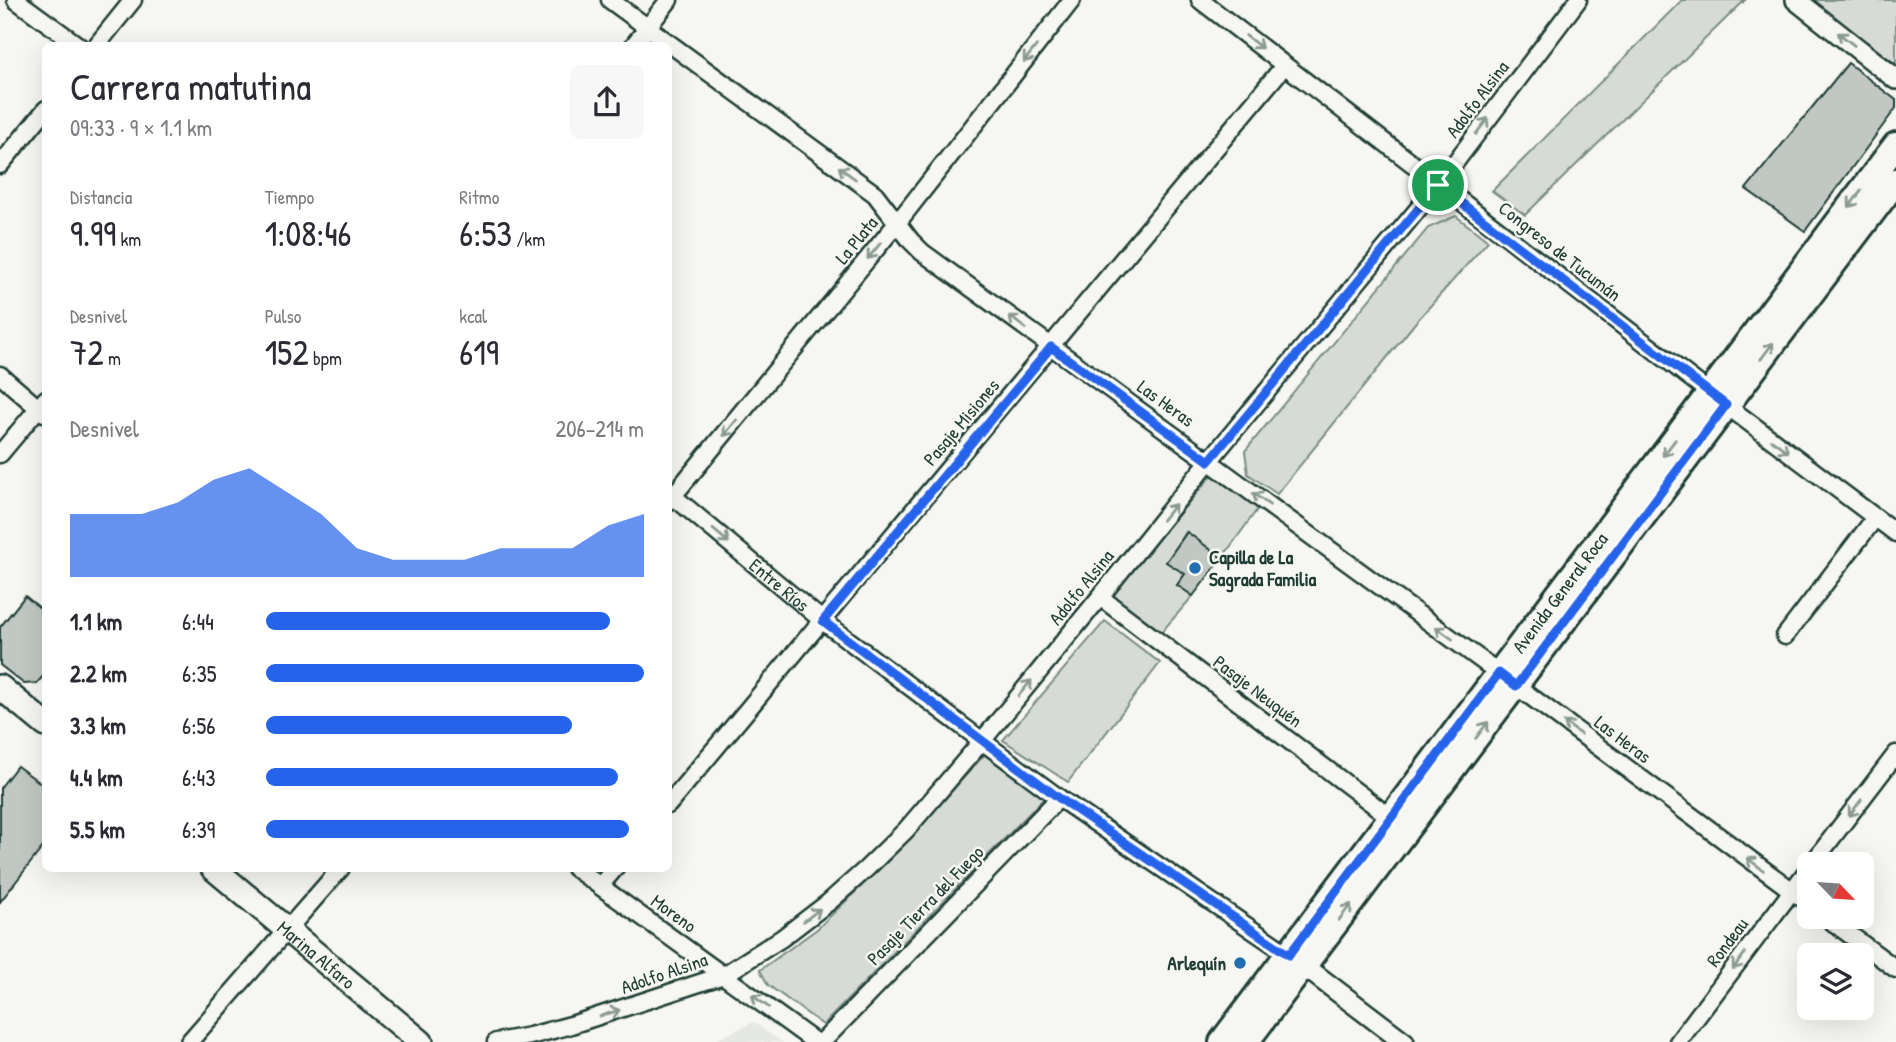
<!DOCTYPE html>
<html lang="es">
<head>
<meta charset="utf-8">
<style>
	:root { --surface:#fff; --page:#f7f7f7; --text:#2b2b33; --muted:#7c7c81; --accent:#2563eb }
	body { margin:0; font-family:"Patrick Hand",sans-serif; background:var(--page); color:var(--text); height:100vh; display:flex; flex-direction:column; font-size:26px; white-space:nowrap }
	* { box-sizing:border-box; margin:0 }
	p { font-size:23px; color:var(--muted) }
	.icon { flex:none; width:38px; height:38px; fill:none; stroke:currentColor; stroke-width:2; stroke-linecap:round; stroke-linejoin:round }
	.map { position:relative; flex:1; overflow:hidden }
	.sheet { position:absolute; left:42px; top:42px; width:630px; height:830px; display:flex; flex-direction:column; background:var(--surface); border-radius:10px; box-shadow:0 7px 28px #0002 }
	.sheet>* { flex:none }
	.needle { width:46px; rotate:115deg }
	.controls { position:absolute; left:1797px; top:852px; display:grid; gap:14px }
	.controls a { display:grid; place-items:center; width:77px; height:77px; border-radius:10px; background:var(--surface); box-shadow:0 7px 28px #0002; font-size:35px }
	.pin { position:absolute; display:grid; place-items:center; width:60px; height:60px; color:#fff; margin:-30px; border:4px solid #fff; border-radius:50%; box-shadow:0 2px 7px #0007 }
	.round { display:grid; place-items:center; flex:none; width:74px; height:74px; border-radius:10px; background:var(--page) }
	.summary { display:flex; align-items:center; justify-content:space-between; height:119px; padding:0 28px }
	h1 { font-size:38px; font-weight:600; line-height:52px }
	.figures { display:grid; grid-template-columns:repeat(3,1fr); gap:10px; height:119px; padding:7px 28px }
	.figures div { display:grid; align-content:center }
	.figures b { font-size:35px; font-weight:600 }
	.figures small { font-size:19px; font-weight:400 }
	.figures p { font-size:19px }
	.chart { height:196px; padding:14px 28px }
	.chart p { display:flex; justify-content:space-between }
	.chart svg { width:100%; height:126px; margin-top:7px; fill:var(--accent); opacity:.7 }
	ul { padding:0 28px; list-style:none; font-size:23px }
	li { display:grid; grid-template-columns:112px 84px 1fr; align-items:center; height:52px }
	li i { height:18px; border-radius:9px; background:var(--accent) }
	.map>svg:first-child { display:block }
</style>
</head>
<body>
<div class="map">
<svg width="1896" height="1042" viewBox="0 0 1896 1042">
	<rect width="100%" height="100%" fill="#f6f6f2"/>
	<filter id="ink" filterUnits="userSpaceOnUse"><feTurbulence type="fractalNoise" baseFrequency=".0143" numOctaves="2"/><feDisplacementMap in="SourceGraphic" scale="14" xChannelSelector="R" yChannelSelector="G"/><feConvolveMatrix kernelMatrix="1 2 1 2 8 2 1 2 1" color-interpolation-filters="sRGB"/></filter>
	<g filter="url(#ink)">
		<!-- built -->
		<polygon fill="#e6e8e4" points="753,1022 782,1042 712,1042"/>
		<!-- green -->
		<g fill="#d6dbd6" stroke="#7a8c85" stroke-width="2">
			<polygon points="1682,0 1745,0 1525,215 1492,191"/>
			<polygon points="1811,0 1896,0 1896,64"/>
			<polygon points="1456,216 1488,241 1415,323 1277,494 1248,474 1245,451 1428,228"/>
			<polygon points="1213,474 1259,507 1222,558 1186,532 1167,562 1185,574 1177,585 1193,596 1159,635 1109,597"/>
			<polygon points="1105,621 1160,663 1068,782 1003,740"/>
			<polygon points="986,753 1045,797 823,1025 768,985 760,970 817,929 899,850"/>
		</g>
		<!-- building -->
		<g fill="#c1c8c3" stroke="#1f3d34" stroke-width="2">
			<polygon points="1848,63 1896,100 1896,108 1805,231 1746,189"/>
			<polygon points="1187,532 1222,558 1193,596 1177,585 1185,574 1166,562"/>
			<polygon points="25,596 46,613 46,673 37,683 24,684 0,665 0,627"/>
			<polygon points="17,766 46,787 46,843 0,902 0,788"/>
		</g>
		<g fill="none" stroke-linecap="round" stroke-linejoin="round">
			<!-- minor casing -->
			<g stroke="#1f3d34" stroke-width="21">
				<g id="minor">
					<polyline points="16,0 79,46"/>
					<polyline points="610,0 875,194 911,241 922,252 1499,673 1810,904"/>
					<polyline points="1200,0 1710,393 1896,533"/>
					<polyline points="96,46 133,0"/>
					<polyline points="633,46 669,0"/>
					<polyline points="0,165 46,109"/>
					<polyline points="0,375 44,413"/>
					<polyline points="0,454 46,399"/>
					<path id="s1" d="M668,492l155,129 159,120 77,57 236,161"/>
					<polyline points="668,502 898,222 1072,0"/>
					<polyline points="1100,597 1391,818"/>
					<polyline points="1785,636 1875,518"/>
					<polyline points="668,805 1284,66"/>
					<polyline points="1812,864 1896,754"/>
					<polyline points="575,868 815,1042"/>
					<polyline points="600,886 615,868"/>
					<polyline points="1826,917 1896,969"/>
					<polyline points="189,1042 341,868"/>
					<polyline points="496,1042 530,1036 571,1025 724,975 782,938 829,902 866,869 906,830 982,741 1100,597 1209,461 1438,185 1578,0"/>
					<polyline points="822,1042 1059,798"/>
					<polyline points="1678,1042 1810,867"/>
				</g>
			</g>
			<!-- tertiary casing -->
			<g stroke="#1f3d34" stroke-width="24">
				<g id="tertiary">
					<polyline points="1796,0 1896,79"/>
					<polyline points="1304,966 1404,1042"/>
				</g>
			</g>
			<!-- secondary casing -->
			<g stroke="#1f3d34" stroke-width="28">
				<g id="secondary">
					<polyline points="0,687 46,725"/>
					<path id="s2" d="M213,868l208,174"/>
				</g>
			</g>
			<!-- primary casing -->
			<g stroke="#1f3d34" stroke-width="30">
				<g id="primary">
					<path id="s3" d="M1222,1042l674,-897"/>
					<polyline points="1246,1042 1896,181"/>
				</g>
			</g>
			<!-- minor -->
			<use href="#minor" stroke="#f6f6f2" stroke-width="16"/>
			<!-- tertiary -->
			<use href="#tertiary" stroke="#f6f6f2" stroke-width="19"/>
			<!-- secondary -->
			<use href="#secondary" stroke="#f6f6f2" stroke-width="23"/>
			<!-- primary -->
			<use href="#primary" stroke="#f6f6f2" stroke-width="24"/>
		</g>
		<!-- one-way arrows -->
		<defs><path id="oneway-shaft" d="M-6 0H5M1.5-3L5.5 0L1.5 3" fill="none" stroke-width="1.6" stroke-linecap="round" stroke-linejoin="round" transform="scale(1.75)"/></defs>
		<g stroke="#8a9a93">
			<use href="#oneway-shaft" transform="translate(1846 39) rotate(-142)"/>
			<use href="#oneway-shaft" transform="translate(1254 42) rotate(38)"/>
			<use href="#oneway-shaft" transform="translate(1030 54) rotate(128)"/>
			<use href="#oneway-shaft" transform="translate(1482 126) rotate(-53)"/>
			<use href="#oneway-shaft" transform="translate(847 173) rotate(-144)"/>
			<use href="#oneway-shaft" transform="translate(1855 199) rotate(127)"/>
			<use href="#oneway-shaft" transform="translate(874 251) rotate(129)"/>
			<use href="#oneway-shaft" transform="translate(1017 322) rotate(-143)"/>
			<use href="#oneway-shaft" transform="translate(1767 351) rotate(-53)"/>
			<use href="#oneway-shaft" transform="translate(730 428) rotate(129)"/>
			<use href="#oneway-shaft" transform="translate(1780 446) rotate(37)"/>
			<use href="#oneway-shaft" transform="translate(1669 448) rotate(127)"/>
			<use href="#oneway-shaft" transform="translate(1261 499) rotate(-144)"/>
			<use href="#oneway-shaft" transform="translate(1169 512) rotate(-51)"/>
			<use href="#oneway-shaft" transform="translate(721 536) rotate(40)"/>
			<use href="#oneway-shaft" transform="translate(1444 633) rotate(-144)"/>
			<use href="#oneway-shaft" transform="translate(1025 688) rotate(-50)"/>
			<use href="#oneway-shaft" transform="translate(1572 728) rotate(-143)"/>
			<use href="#oneway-shaft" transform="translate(1482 730) rotate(-53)"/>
			<use href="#oneway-shaft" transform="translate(1855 808) rotate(127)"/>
			<use href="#oneway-shaft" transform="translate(1755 864) rotate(-143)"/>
			<use href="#oneway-shaft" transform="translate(1345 912) rotate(-53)"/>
			<use href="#oneway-shaft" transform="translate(812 915) rotate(-37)"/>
			<use href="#oneway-shaft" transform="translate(1739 961) rotate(127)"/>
			<use href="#oneway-shaft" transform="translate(760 1001) rotate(-144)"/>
			<use href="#oneway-shaft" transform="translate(610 1013) rotate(-18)"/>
		</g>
	</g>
	<g fill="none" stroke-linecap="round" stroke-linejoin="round" filter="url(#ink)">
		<!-- route casing -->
		<g stroke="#fff" stroke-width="14">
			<polygon id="route" points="1438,185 1726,405 1516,686 1499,673 1289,955 1059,798 823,621 1051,347 1209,461"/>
		</g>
		<!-- route -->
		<use href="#route" stroke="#2563eb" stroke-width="9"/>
	</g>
	<!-- markers -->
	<g fill="#1f6fb2" stroke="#f6f6f2" stroke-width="2.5">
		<circle cx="1195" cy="568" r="7"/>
		<circle cx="1240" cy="963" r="7"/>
	</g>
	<g text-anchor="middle" stroke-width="5" stroke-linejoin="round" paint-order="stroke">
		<!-- street labels -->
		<g font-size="19" fill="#1f3d34" stroke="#f6f6f2">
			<text transform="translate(1477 99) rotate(-53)" y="7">Adolfo Alsina</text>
			<text transform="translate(856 240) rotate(-51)" y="7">La Plata</text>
			<text transform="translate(1560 251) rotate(38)" y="7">Congreso de Tucumán</text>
			<text transform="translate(1166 403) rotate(36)" y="7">Las Heras</text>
			<text transform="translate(961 422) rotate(-50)" y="7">Pasaje Misiones</text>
			<text dy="7" stroke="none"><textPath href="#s1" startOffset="145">Entre Ríos</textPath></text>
			<text transform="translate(1081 587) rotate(-51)" y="7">Adolfo Alsina</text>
			<text dy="7" stroke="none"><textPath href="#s3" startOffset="562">Avenida General Roca</textPath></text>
			<text transform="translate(1258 691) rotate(37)" y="7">Pasaje Neuquén</text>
			<text transform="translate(1623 739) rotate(37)" y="7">Las Heras</text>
			<text transform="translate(925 905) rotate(-46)" y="7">Pasaje Tierra del Fuego</text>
			<text transform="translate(674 913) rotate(36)" y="7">Moreno</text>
			<text transform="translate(1727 942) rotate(-53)" y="7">Rondeau</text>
			<text dy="7" stroke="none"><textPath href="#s2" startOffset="135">Marina Alfaro</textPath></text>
			<text transform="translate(664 973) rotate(-19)" y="7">Adolfo Alsina</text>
		</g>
		<!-- poi labels -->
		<g font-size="19" font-weight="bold" fill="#1f3d34" stroke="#f6f6f2" text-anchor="start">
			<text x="1209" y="564">Capilla de La<tspan x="1209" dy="22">Sagrada Familia</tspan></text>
			<text x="1226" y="970" text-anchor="end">Arlequín</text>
		</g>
	</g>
</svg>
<div class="controls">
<a><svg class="needle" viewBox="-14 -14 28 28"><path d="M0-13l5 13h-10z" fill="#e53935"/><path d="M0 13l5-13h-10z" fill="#7c7c81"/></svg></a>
<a><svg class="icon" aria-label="layers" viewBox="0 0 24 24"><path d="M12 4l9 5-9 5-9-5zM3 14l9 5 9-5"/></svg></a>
</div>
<div class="pin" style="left:1438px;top:185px;background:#1e9e55"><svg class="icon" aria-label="arrive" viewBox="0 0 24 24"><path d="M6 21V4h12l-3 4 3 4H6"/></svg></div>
<section class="sheet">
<div class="summary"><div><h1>Carrera matutina</h1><p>09:33 · 9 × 1.1 km</p></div><a class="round"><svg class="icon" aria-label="share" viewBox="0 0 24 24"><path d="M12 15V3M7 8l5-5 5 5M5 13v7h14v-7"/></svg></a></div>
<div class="figures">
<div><p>Distancia</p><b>9.99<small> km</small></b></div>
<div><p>Tiempo</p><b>1:08:46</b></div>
<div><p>Ritmo</p><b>6:53<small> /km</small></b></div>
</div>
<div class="figures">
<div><p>Desnivel</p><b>72<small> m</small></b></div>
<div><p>Pulso</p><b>152<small> bpm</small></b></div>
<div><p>kcal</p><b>619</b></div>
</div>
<div class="chart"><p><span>Desnivel</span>206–214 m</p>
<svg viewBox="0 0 160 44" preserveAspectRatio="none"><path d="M0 44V22L10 22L20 22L30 18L40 10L50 6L60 14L70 22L80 34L90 38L100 38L110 38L120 34L130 34L140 34L150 26L160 22V44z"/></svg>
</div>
<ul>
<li><b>1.1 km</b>6:44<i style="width:91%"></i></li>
<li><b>2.2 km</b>6:35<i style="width:100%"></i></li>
<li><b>3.3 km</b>6:56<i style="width:81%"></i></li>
<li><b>4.4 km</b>6:43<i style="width:93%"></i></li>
<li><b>5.5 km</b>6:39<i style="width:96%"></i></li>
</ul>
</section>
</div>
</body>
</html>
